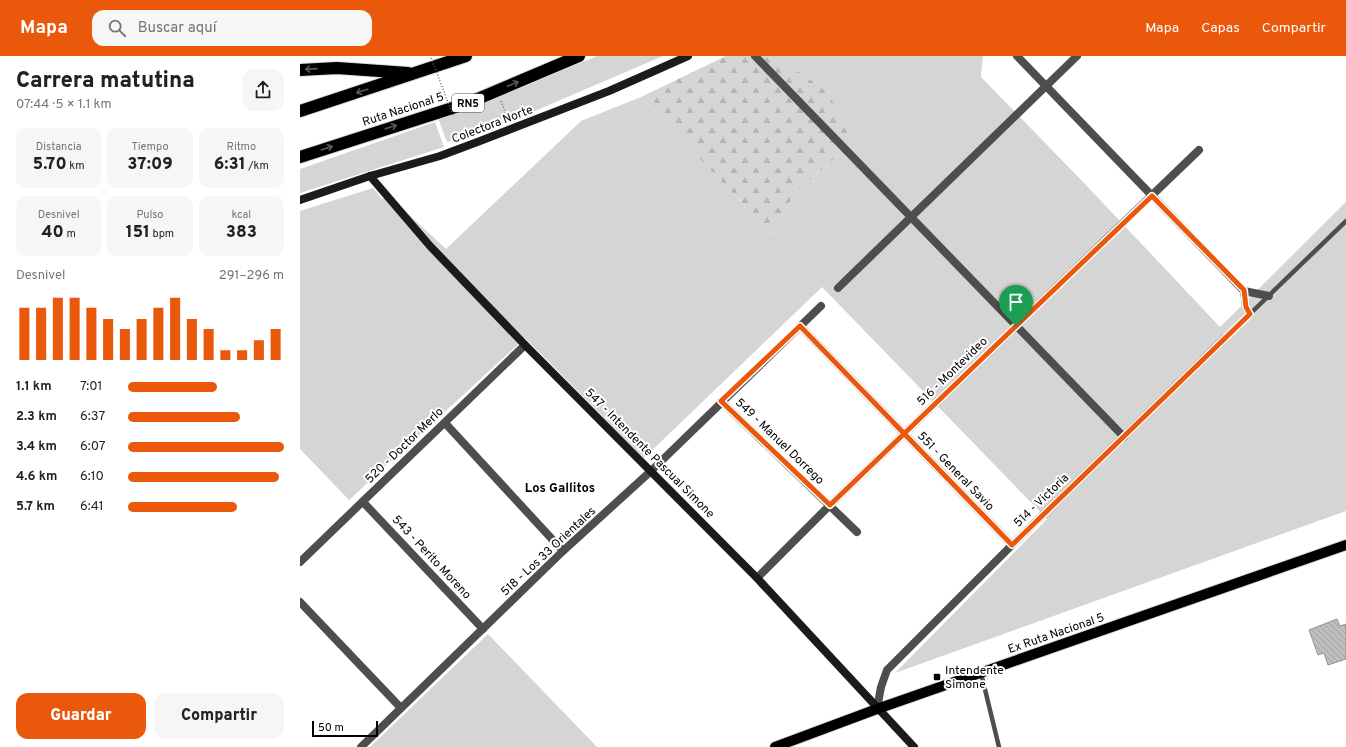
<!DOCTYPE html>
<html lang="es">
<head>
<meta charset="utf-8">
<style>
	:root { --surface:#fff; --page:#f6f6f6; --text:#222; --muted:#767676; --accent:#ea580c }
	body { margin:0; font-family:Overpass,sans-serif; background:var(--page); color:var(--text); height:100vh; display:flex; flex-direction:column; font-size:15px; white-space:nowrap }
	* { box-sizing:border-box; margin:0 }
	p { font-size:13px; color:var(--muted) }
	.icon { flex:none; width:22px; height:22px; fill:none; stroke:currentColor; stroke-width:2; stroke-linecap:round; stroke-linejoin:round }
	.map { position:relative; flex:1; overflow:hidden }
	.sheet { display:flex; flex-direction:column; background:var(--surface); width:300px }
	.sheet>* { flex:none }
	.scale { position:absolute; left:12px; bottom:10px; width:66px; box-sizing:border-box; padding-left:4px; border:2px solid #000; border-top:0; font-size:11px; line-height:14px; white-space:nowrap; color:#000; -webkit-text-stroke:3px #fff; paint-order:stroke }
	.pin { position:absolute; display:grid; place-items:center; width:34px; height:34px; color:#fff; margin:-41px -17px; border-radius:50% 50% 50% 0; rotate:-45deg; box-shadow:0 0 4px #0007 }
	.pin .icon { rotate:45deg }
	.round { display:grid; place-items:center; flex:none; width:42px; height:42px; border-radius:12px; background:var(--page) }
	.overview { display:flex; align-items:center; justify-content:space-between; height:68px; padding:0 16px }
	h1 { font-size:22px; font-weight:800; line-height:30px }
	.metrics { display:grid; grid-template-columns:repeat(3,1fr); gap:6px; height:68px; padding:4px 16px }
	.metrics div { display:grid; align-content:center; border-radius:10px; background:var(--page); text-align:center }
	.metrics b { font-size:17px; font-weight:800 }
	.metrics small { font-size:11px; font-weight:400 }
	.metrics p { font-size:11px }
	.chart { height:112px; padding:8px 16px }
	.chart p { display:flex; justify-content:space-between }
	.chart svg { width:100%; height:72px; margin-top:4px; stroke:var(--accent); stroke-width:6 }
	.action { display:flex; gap:8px; margin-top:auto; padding:8px 16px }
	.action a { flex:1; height:46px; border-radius:12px; background:var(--accent); color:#fff; font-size:16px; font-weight:800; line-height:46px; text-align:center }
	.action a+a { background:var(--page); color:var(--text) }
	ul { padding:0 16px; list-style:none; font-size:13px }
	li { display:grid; grid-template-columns:64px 48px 1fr; align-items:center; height:30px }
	li i { height:10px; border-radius:5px; background:var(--accent) }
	header { display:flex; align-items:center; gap:24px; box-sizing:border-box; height:56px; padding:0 20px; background:var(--accent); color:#fff }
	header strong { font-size:19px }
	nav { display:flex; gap:22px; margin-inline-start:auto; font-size:14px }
	.search { width:280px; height:36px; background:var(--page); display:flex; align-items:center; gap:10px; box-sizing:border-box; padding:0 14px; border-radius:12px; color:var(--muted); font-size:15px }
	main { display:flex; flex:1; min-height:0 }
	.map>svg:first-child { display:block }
</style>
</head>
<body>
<header>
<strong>Mapa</strong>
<div class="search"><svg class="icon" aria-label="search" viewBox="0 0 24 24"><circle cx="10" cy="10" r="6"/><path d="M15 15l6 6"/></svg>Buscar aquí</div>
<nav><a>Mapa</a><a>Capas</a><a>Compartir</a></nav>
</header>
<main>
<section class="sheet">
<div class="overview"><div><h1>Carrera matutina</h1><p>07:44 · 5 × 1.1 km</p></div><a class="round"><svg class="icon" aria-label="share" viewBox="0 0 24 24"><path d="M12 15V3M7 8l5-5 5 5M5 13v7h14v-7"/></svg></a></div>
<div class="metrics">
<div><p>Distancia</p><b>5.70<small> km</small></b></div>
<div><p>Tiempo</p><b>37:09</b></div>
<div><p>Ritmo</p><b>6:31<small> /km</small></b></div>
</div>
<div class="metrics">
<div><p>Desnivel</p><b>40<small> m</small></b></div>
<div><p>Pulso</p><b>151<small> bpm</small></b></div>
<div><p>kcal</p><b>383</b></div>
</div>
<div class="chart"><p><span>Desnivel</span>291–296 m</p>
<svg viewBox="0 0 160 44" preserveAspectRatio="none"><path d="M5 44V12M15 44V12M25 44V6M35 44V6M45 44V12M55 44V19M65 44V25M75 44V19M85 44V12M95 44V6M105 44V19M115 44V25M125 44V38M135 44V38M145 44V32M155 44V25"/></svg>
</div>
<ul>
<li><b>1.1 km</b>7:01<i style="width:57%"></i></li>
<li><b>2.3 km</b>6:37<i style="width:72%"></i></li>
<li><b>3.4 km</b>6:07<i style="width:100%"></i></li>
<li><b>4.6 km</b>6:10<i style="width:97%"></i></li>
<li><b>5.7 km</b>6:41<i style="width:70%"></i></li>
</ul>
<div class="action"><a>Guardar</a><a>Compartir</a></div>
</section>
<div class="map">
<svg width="1046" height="691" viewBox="0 0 1046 691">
	<defs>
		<pattern id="forest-firs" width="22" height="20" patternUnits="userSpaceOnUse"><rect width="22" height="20" fill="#d5d5d5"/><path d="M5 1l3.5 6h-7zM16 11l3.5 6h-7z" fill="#b5b5b5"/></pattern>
		<pattern id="building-back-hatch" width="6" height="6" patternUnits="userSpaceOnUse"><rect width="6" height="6" fill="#bebebe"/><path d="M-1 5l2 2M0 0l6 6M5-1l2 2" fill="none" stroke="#a2a2a2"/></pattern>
	</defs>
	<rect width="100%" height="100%" fill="#fff"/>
	<!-- green -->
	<g fill="#d5d5d5">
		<polygon points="297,0 363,0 209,66 147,86 138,62 203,39"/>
		<polygon points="476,0 683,0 681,21 785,128 920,271 1046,146 1046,455 595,617 747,463 522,231 344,402 225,282 49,444 0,393 0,155 73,132 82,143 88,139 146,193 281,65 341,41 473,180 479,164 496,136 545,93 528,36"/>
		<polygon points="135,66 144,91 0,137 0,113"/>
		<polygon points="188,578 297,691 70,691"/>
	</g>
	<!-- forest -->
	<polygon fill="url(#forest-firs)" points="426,0 476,0 528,36 547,74 545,93 496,136 479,164 473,180 341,41"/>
	<!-- building -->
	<polygon fill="url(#building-back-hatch)" stroke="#929292" points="1037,563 1040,570 1046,568 1046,603 1028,609 1024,597 1018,599 1009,574"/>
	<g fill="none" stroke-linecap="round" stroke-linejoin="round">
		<!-- primary casing -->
		<g stroke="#dbdbdb" stroke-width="12">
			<polyline id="primary" points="475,691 577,653 1046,489"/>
		</g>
		<!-- highway casing -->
		<g stroke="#dbdbdb" stroke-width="14">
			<g id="highway">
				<polyline points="0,14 37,12 108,17"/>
				<polyline points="0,55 166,0"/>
				<polyline points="0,101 168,47 279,0"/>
			</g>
		</g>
		<!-- path -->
		<polyline stroke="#707070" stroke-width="1.5" stroke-dasharray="1 2" stroke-linecap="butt" points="201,45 209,66"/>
		<!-- lane -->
		<g stroke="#4e4e4e" stroke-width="4.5">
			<polyline points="925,282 1046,165"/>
			<polyline points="681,617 699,691"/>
		</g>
		<!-- street -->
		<g stroke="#4e4e4e" stroke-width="8">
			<polyline points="455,0 824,381"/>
			<polyline points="717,0 944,235"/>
			<polyline points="538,232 777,0"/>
			<polyline points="950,258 946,251 944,235 969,240"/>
			<polyline points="500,270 712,489"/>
			<polyline points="421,345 557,476"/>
			<polyline points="145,367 263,495"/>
			<polyline points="63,446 183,573"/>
			<polyline points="0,506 225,289"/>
			<polyline points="457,522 530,449 899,94"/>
			<polyline points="0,546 101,652"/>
			<polyline points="577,653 581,631 587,614 712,489 925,282"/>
			<polyline points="61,691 263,495 351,415 521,250"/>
		</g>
		<!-- secondary -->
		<g stroke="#1b1b1b" stroke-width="8">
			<polyline points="70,120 130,190 225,289 457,522 614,691"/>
			<polyline points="0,144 70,120 140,100 180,85 309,35 388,0"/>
		</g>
		<!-- primary -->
		<use href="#primary" stroke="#000" stroke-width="10"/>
		<!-- highway -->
		<use href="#highway" stroke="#000" stroke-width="12"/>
		<!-- path-bridge -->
		<polyline stroke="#707070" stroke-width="1.5" stroke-dasharray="1 2" stroke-linecap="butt" points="131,2 153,59"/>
	</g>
	<!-- one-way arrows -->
	<defs><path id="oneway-shaft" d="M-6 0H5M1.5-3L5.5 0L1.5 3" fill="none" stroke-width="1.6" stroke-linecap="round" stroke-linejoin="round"/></defs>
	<g stroke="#595959">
		<use href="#oneway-shaft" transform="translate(11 13) rotate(176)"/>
		<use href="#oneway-shaft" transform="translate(213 28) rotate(-23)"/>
		<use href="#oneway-shaft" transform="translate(62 35) rotate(162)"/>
		<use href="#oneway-shaft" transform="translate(91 71) rotate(-18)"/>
		<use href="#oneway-shaft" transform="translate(27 92) rotate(-19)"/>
	</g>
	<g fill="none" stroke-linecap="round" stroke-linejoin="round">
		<!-- route casing -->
		<g stroke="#fff" stroke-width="8">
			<polyline id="route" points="716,270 530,449 421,345 500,270 712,489 950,258 946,251 944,234 852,140 716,270"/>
		</g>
		<!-- route -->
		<use href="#route" stroke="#ea580c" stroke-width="5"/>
	</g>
	<!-- markers -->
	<rect fill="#000" stroke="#fff" stroke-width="1.5" x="633" y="617" width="8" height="8" rx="2"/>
	<g text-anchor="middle" stroke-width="4" stroke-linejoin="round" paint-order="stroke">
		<!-- shield labels -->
		<rect fill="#fff" stroke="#4c4c4c" stroke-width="1" x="152" y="38" width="32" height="18" rx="3"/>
		<g font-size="11" font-weight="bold" fill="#000">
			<text x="168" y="51">RN5</text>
		</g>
		<!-- street labels -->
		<g font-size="12" fill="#000" stroke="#fff">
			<text transform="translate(103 53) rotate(-18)" y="4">Ruta Nacional 5</text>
			<text transform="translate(192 68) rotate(-21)" y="4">Colectora Norte</text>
			<text transform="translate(652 315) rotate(-44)" y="4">516 - Montevideo</text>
			<text transform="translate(480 385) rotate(44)" y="4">549 - Manuel Dorrego</text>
			<text transform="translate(104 389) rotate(-44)" y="4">520 - Doctor Merlo</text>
			<text transform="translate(350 397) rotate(45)" y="4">547 - Intendente Pascual Simone</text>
			<text transform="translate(656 415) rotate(46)" y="4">551 - General Savio</text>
			<text transform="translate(741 444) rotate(-44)" y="4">514 - Victoria</text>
			<text transform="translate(248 495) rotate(-43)" y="4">518 - Los 33 Orientales</text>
			<text transform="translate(132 501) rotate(47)" y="4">543 - Perito Moreno</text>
			<text transform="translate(756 577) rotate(-19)" y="4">Ex Ruta Nacional 5</text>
		</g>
		<!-- poi labels -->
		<g font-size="12" fill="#000" stroke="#fff" text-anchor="start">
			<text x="645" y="618">Intendente<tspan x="645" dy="14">Simone</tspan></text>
		</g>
		<!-- neighbourhood labels -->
		<g font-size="13" font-weight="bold" fill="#000" stroke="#fff">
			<text x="260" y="436">Los Gallitos</text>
		</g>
	</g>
</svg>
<div class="scale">50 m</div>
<div class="pin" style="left:716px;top:270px;background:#1e9e55"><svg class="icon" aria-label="arrive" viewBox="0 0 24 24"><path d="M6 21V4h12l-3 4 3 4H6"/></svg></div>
</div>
</main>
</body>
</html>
